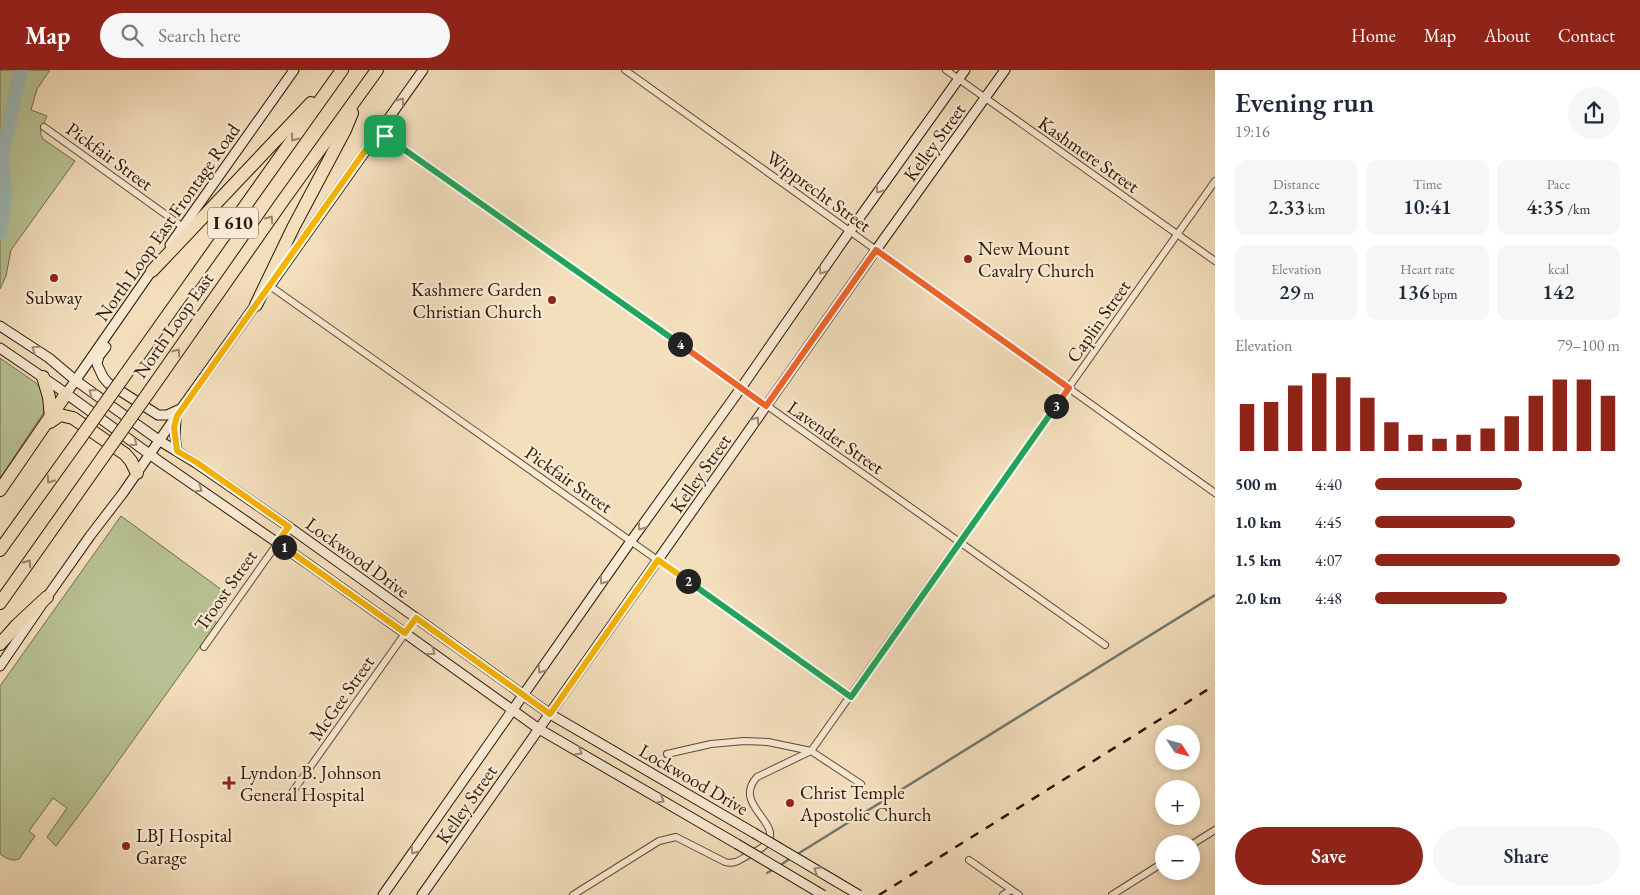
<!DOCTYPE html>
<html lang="en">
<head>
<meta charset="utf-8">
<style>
	:root { --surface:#fff; --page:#f6f6f7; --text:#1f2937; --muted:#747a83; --accent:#8f2418 }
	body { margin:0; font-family:"EB Garamond",serif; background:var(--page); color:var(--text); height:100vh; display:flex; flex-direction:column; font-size:19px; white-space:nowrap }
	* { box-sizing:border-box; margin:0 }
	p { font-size:16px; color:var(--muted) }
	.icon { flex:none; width:28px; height:28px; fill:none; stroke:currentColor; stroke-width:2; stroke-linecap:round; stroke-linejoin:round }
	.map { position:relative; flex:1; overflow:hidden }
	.side { display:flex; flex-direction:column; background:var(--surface); width:425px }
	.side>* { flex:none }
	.needle { width:32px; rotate:126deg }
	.fabs { position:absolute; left:1155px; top:655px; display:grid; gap:10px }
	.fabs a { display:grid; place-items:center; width:45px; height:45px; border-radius:50%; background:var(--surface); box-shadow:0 2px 8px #0003; font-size:25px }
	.pin { position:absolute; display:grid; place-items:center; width:42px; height:42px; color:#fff; margin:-21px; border-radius:10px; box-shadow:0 2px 8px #0006 }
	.km { position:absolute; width:25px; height:25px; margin:-12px; border-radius:50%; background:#222; color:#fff; font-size:14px; line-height:25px; text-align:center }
	.round { display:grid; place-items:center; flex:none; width:52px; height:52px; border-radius:26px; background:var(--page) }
	.headline { display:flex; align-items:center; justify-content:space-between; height:85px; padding:0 20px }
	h1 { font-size:28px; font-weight:600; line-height:38px }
	.metrics { display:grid; grid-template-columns:repeat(3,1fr); gap:8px; height:85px; padding:5px 20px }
	.metrics div { display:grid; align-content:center; border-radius:12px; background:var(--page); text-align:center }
	.metrics b { font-size:21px; font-weight:600 }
	.metrics small { font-size:14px; font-weight:400 }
	.metrics p { font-size:14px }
	.chart { height:140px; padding:10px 20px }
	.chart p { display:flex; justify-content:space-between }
	.chart svg { width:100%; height:90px; margin-top:5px; stroke:var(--accent); stroke-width:6 }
	.action { display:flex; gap:10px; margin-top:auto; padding:10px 20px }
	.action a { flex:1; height:58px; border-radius:30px; background:var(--accent); color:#fff; font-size:20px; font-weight:600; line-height:58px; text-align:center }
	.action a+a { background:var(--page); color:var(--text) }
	ul { padding:0 20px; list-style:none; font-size:16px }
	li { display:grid; grid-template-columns:80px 60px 1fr; align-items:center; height:38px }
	li i { height:12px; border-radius:6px; background:var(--accent) }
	header { display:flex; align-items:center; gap:30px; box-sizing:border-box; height:70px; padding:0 25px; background:var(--accent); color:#fff }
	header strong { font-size:24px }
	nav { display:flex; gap:28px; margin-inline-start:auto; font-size:18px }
	.search { width:350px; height:45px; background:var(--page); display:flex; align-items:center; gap:12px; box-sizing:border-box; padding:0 18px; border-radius:28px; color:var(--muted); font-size:19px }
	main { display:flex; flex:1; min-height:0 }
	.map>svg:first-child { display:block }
</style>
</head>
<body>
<header>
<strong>Map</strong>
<div class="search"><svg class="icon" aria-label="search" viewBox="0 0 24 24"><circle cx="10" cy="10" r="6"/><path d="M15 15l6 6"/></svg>Search here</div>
<nav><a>Home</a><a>Map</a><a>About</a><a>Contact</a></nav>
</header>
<main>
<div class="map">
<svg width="1215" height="825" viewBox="0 0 1215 825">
	<rect width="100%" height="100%" fill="#f4dfbd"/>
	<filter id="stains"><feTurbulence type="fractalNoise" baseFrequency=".004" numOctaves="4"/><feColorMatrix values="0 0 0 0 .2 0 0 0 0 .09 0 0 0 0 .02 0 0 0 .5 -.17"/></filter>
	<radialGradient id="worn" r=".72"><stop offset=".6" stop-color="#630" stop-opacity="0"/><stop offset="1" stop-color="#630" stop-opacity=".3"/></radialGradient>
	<!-- green -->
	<g fill="#b8c294" stroke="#726c4c">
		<path d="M0,0h50l-13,19 -6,21 16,6c-3,9 -10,14 -4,23l32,22 -64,89 -5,26 -6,13z"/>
		<polygon points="0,288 36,313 45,324 46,339 0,408"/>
		<path d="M121,446l109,80 -17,24 4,3 -123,172 -38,51 -9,-9 20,-29 -14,-10 -24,33 6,5 -16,23c-8,3 -13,-1 -19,-5v-168z"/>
	</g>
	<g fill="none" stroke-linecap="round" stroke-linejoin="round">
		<!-- stream -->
		<g stroke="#707970" stroke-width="2.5">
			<polyline points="796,785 1215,525"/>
			<polyline points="779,796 791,788"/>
			<polyline points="767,803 774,799"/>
		</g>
		<!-- river -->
		<polyline stroke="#9dbbb8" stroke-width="14" points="0,163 5,127 2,85 21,0"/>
		<!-- street casing -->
		<g stroke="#5f4832" stroke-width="8">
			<g id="street">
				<polyline points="625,0 1215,423"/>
				<polyline points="946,0 1215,191"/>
				<polyline points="44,57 183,157"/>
				<polyline points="379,61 1105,575"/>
				<polyline points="270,216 851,627"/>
				<polyline points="204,577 289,457"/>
				<polyline points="667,684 711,674 744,671 768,672 811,681 861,714"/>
				<polyline points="291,724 416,548"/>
				<polyline points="1191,775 1215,760"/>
				<polyline points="969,790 1019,825"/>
				<path d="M573,825l86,-54 17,-4 49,25c10,3 16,-3 25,-8 6,-3 16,-7 19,-14 9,-19 -36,-37 -12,-63l54,-26 404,-570"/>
				<polyline points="1003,825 1011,820"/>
				<polyline points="1112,825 1164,792"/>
			</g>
		</g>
		<!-- secondary casing -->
		<g stroke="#2d1604" stroke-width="11">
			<g id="secondary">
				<polyline points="170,175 294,0"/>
				<polyline points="271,214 423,0"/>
				<polyline points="0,256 49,288 75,310 160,371 196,393 289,457 550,644 754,763"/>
				<polyline points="106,277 99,286 97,294 103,307 108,313 158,345 167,345 180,339"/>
				<polyline points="0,278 57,317 159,391 311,496 539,659 737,774"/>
				<polyline points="66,324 155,196"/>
				<polyline points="176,349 175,366 177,381"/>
				<polyline points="0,596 47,527 90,466 123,423 181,339 259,230"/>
				<polyline points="383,825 631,471 741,318 850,161 965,0"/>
				<polyline points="422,825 876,180 1005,0"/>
			</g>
		</g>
		<!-- highway casing -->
		<g stroke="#2d1604" stroke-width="14">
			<g id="highway">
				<polyline points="152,201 311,33"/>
				<polyline points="256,235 293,158 345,60 352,43"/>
				<polyline points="125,305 342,0"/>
				<polyline points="43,307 49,327 51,348"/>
				<polyline points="149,322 282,132 377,0"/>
				<polyline points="50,352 60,345 73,348 125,384 131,391 137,403"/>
				<polyline points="0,420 66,324"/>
				<polyline points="0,480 79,370"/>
				<polyline points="0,533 103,387"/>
				<polyline points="0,574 17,555 47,527"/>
			</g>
		</g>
		<!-- street -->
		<use href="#street" stroke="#f8ead4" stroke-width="6"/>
		<!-- secondary -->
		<use href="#secondary" stroke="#f8ead4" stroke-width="9"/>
		<!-- highway -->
		<use href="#highway" stroke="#f4dfbd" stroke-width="12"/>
		<!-- rail -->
		<polyline stroke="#2d1604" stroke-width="2.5" stroke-dasharray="9 9" stroke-linecap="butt" points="879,825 1215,615"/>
		<!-- secondary-bridge casing -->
		<g stroke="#2d1604" stroke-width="11" stroke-linecap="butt">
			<g id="secondary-bridge">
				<polyline points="754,763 859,825"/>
				<polyline points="737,774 823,825"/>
			</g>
		</g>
		<!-- highway-bridge casing -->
		<g stroke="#2d1604" stroke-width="14" stroke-linecap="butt">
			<g id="highway-bridge">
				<polyline points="79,370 125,305"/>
				<polyline points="103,387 149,322"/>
			</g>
		</g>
		<!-- secondary-bridge -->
		<use href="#secondary-bridge" stroke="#f8ead4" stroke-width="9"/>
		<!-- highway-bridge -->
		<use href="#highway-bridge" stroke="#f4dfbd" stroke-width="12"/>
	</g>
	<!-- one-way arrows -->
	<defs><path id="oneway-chevron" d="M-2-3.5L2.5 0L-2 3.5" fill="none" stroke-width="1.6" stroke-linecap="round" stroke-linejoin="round" transform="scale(1.25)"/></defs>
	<g stroke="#9d8b76">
		<use href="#oneway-chevron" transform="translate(401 31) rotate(-54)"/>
		<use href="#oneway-chevron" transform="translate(879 120) rotate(126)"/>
		<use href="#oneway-chevron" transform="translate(822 201) rotate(125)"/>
		<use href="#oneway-chevron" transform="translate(35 279) rotate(-147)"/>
		<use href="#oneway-chevron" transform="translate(92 322) rotate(-144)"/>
		<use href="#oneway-chevron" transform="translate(756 350) rotate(-55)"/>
		<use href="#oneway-chevron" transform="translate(134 373) rotate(36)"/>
		<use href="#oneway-chevron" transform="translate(199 419) rotate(34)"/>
		<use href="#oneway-chevron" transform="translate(641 457) rotate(126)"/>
		<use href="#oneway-chevron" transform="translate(603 511) rotate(125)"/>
		<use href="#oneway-chevron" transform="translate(432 582) rotate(36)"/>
		<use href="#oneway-chevron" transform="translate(541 600) rotate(125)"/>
		<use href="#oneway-chevron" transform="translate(579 682) rotate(31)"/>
		<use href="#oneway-chevron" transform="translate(661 730) rotate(30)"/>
		<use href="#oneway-chevron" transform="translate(414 781) rotate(125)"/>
		<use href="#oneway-chevron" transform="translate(817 800) rotate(-149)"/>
	</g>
	<g stroke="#9a856a">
		<use href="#oneway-chevron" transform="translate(294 68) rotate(125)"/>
		<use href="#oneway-chevron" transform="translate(270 149) rotate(-55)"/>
		<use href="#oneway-chevron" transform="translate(177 282) rotate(-55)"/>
		<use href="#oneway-chevron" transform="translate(50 410) rotate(125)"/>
		<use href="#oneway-chevron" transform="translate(28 493) rotate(-55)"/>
	</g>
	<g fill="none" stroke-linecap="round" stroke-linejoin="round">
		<!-- split-1 casing -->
		<g stroke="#fff" stroke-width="10">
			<polyline id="split-1" points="284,477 277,472 289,457 196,392 177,381 174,357 177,346 379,61 385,66"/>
		</g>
		<!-- split-2 casing -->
		<g stroke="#fff" stroke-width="10">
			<polyline id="split-2" points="284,477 405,563 416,548 550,644 658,490 688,511"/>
		</g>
		<!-- split-3 casing -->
		<g stroke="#fff" stroke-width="10">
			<polyline id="split-3" points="688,511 851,627 1056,336"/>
		</g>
		<!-- split-4 casing -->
		<g stroke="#fff" stroke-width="10">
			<polyline id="split-4" points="680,274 766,336 876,180 1069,318 1056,336"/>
		</g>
		<!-- split-5 casing -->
		<g stroke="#fff" stroke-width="10">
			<polyline id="split-5" points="385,66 680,274"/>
		</g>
		<!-- split-1 -->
		<use href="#split-1" stroke="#f5b400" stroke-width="6"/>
		<!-- split-2 -->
		<use href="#split-2" stroke="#f5b400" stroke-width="6"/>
		<!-- split-3 -->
		<use href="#split-3" stroke="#22a559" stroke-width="6"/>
		<!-- split-4 -->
		<use href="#split-4" stroke="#f0652b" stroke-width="6"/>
		<!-- split-5 -->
		<use href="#split-5" stroke="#22a559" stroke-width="6"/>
	</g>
	<!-- markers -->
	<g fill="#8f2418" stroke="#f8ead4" stroke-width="2">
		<circle cx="968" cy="189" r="5"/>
		<circle cx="54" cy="208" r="5"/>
		<circle cx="552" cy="230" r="5"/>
		<path d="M226.5 705.5h5v5h5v5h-5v5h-5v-5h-5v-5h5z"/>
		<circle cx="790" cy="733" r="5"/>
		<circle cx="126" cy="776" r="5"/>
	</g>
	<g text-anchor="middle" stroke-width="4.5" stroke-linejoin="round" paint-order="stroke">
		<!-- shield labels -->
		<rect fill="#f8ead4" stroke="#6a5642" stroke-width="1" x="208" y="137.5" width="50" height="31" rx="4"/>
		<g font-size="18" font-weight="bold" fill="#2d1604">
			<text x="233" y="159">I 610</text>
		</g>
		<!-- street labels -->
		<g font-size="19" fill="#2d1604" stroke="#f8ead4">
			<text transform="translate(934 72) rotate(-54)" y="7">Kelley Street</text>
			<text transform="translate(1089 84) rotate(35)" y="7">Kashmere Street</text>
			<text transform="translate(110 86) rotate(36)" y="7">Pickfair Street</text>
			<text transform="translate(819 121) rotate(36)" y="7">Wipprecht Street</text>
			<text transform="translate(167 152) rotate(-55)" y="7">North Loop East Frontage Road</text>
			<text transform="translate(1098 251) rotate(-55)" y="7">Caplin Street</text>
			<text transform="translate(173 255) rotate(-55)" y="7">North Loop East</text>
			<text transform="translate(836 367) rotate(35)" y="7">Lavender Street</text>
			<text transform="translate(700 403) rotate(-55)" y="7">Kelley Street</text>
			<text transform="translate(569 409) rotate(35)" y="7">Pickfair Street</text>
			<text transform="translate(358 487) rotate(36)" y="7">Lockwood Drive</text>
			<text transform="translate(225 520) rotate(-55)" y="7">Troost Street</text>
			<text transform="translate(341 628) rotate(-55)" y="7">McGee Street</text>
			<text transform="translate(694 709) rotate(30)" y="7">Lockwood Drive</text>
			<text transform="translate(466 734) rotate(-55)" y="7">Kelley Street</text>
		</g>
		<!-- poi labels -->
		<g font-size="19" fill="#2d1604" stroke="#f8ead4" text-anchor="start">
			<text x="978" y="185">New Mount<tspan x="978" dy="22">Cavalry Church</tspan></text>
			<text x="542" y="226" text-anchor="end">Kashmere Garden<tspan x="542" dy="22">Christian Church</tspan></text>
			<text x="54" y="234" text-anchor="middle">Subway</text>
			<text x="240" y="709">Lyndon B. Johnson<tspan x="240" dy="22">General Hospital</tspan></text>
			<text x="800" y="729">Christ Temple<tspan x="800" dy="22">Apostolic Church</tspan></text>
			<text x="136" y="772">LBJ Hospital<tspan x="136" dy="22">Garage</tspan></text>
		</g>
	</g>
	<rect width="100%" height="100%" filter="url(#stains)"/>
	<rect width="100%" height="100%" fill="url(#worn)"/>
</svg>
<div class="fabs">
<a><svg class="needle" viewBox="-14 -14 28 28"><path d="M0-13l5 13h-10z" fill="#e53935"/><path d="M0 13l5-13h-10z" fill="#747a83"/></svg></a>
<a>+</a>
<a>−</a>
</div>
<div class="pin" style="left:385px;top:66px;background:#1e9e55"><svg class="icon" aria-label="arrive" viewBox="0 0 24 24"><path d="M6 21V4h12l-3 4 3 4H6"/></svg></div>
<b class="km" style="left:284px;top:477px">1</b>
<b class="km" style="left:688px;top:511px">2</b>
<b class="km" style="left:1056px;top:336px">3</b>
<b class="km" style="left:680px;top:274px">4</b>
</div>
<section class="side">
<div class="headline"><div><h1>Evening run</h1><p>19:16</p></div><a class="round"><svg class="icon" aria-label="share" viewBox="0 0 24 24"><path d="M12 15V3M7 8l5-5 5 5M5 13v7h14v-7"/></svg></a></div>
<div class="metrics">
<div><p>Distance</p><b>2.33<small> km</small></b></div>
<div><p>Time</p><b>10:41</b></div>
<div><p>Pace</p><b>4:35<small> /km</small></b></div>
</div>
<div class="metrics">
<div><p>Elevation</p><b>29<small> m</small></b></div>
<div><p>Heart rate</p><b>136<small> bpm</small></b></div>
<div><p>kcal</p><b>142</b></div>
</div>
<div class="chart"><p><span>Elevation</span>79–100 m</p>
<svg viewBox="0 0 160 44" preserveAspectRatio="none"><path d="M5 44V21M15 44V20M25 44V12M35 44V6M45 44V8M55 44V18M65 44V30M75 44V36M85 44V38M95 44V36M105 44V33M115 44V27M125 44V17M135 44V9M145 44V9M155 44V17"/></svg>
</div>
<ul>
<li><b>500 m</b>4:40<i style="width:60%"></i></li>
<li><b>1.0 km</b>4:45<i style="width:57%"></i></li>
<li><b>1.5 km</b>4:07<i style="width:100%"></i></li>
<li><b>2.0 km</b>4:48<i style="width:54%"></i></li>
</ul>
<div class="action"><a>Save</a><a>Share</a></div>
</section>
</main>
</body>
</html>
